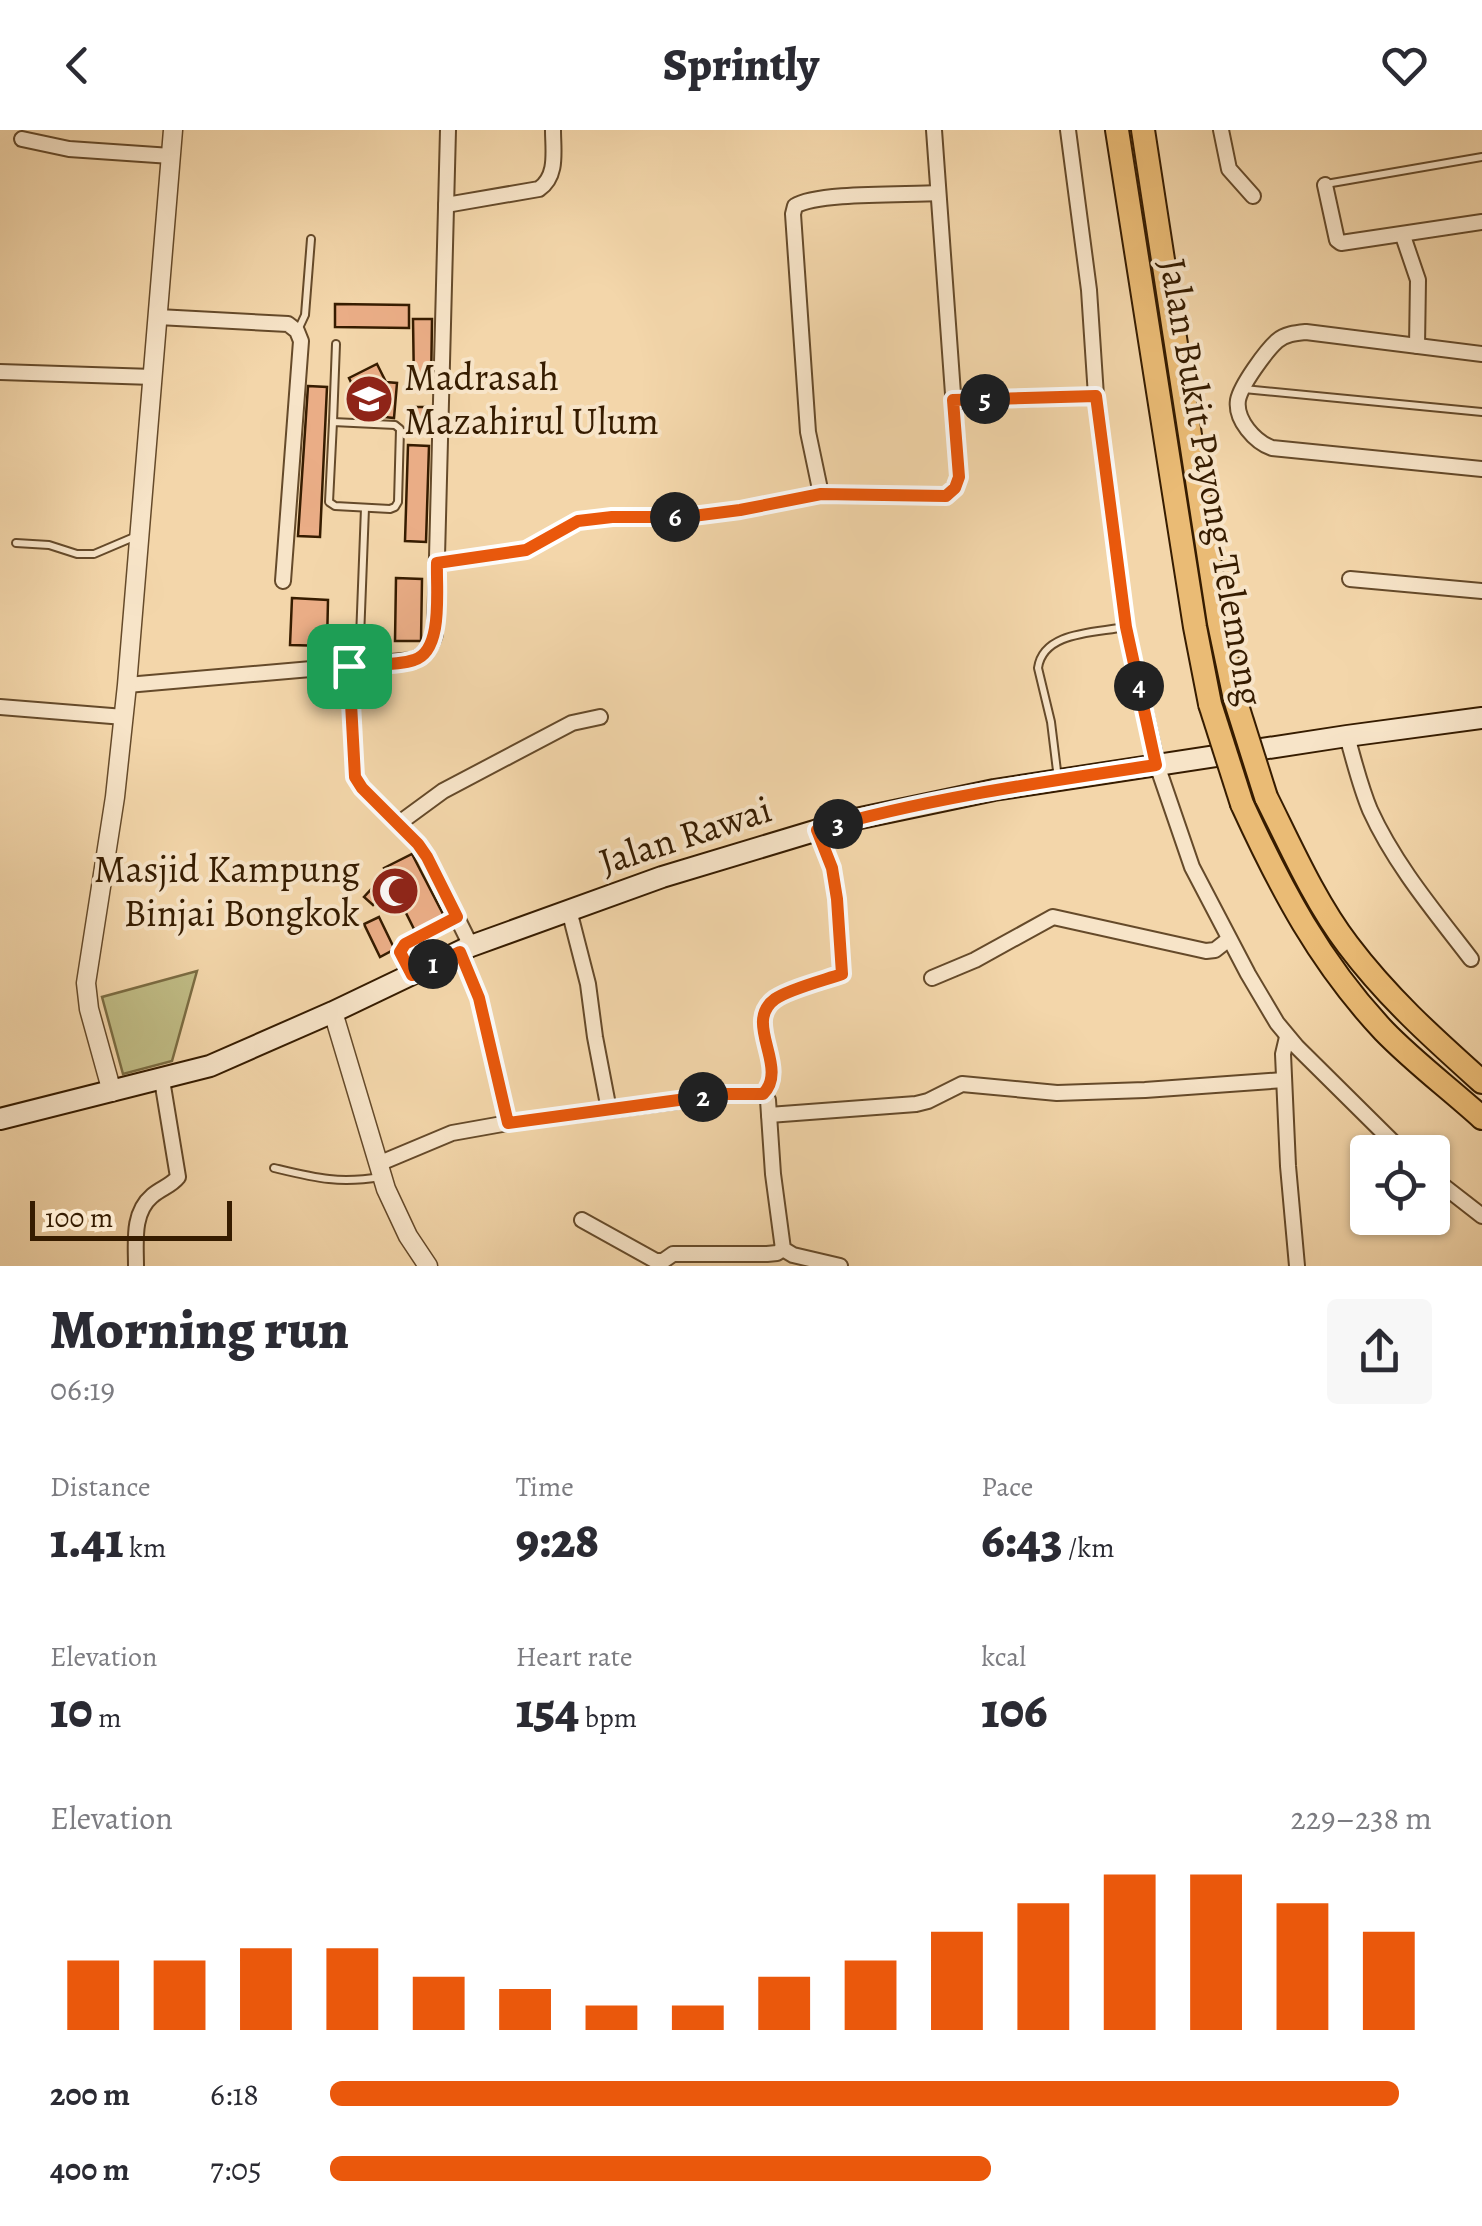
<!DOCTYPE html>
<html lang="en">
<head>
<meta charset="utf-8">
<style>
	:root { --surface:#fff; --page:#f7f7f7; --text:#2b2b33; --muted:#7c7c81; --accent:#ea580c }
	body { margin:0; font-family:Alegreya,serif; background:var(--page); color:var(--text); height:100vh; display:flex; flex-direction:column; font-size:38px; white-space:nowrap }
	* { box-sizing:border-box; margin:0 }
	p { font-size:32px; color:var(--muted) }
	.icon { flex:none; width:55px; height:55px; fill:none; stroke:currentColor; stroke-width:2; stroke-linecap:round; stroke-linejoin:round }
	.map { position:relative; height:1136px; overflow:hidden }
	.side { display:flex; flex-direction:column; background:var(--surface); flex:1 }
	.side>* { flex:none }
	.buttons { position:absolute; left:1350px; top:1005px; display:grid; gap:20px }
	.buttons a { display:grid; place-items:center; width:100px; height:100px; border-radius:10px; background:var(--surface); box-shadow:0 2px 8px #0004; font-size:50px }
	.scale { position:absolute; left:30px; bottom:25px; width:202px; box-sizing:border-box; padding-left:10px; border:5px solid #361c00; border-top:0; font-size:28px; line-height:35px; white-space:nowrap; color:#361c00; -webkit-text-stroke:8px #f7e4c8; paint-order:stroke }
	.pin { position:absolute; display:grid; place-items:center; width:85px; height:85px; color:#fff; margin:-42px; border-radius:20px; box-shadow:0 5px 15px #0006 }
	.km { position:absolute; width:50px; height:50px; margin:-25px; border-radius:50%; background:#222; color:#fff; font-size:28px; line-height:50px; text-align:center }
	.round { display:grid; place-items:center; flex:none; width:105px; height:105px; border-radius:10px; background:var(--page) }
	.headline { display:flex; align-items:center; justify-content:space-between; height:170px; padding:0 50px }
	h1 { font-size:55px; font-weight:800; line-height:75px }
	.stats { display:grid; grid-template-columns:repeat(3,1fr); gap:15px; height:170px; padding:10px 50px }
	.stats div { display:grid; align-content:center }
	.stats b { font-size:50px; font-weight:800 }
	.stats small { font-size:28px; font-weight:400 }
	.stats p { font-size:28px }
	.chart { height:280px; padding:20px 50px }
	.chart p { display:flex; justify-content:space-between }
	.chart svg { width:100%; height:180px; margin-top:10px; stroke:var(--accent); stroke-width:6 }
	ul { padding:0 50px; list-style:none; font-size:32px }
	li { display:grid; grid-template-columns:160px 120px 1fr; align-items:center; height:75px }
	li i { height:25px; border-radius:12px; background:var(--accent) }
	header { display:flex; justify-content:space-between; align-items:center; height:130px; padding:0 50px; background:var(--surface); font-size:45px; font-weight:800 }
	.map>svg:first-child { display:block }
</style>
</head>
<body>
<header><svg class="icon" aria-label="back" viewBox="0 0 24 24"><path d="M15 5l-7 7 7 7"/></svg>Sprintly<svg class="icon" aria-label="heart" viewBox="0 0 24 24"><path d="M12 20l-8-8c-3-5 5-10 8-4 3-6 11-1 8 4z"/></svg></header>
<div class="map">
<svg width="1482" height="1136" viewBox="0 0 1482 1136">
	<rect width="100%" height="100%" fill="#f3d6aa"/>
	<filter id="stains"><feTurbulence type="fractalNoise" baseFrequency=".002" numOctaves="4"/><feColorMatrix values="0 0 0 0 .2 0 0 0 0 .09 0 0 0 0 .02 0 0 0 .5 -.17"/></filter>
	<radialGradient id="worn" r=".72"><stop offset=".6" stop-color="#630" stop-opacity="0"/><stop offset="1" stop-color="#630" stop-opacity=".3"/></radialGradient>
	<!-- green -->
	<polygon fill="#c0bc85" stroke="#7b6c42" stroke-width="2.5" points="197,841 172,931 123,944 102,867"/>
	<!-- building -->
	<g fill="#eaad86" stroke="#361c00" stroke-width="2.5">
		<polygon points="335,174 409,175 409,198 335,197"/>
		<polygon points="413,189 432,189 431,258 414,257"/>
		<polygon points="377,234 386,252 397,253 394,288 358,284 359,269 349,248"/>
		<polygon points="308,256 327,257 320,407 298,406"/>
		<rect x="415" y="277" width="15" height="15"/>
		<polygon points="408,315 429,316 426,412 405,411"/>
		<polygon points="396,448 422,449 421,511 395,511"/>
		<polygon points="292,468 328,470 327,516 290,515"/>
		<polygon points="412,724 444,786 415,801 392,755 373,775 364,767 386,743 384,738"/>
		<polygon points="379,787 394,818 393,820 380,827 364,794"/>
	</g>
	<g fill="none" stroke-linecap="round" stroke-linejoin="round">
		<!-- service casing -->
		<g stroke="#654a2a" stroke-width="10">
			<g id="service">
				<polyline points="1326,54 1482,27"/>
				<polyline points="298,200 305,185 311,109"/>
				<polyline points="1244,259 1482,282"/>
				<polygon points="333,292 395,295 400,299 398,372 395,377 390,379 335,376 329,372"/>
				<polyline points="333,292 336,214"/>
				<polyline points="16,413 49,415 77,424 94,424 134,407"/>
				<polyline points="359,534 365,378"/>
				<path d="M1058,649l-7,-57 -13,-54c5,-37 58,-35 87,-41"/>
				<polyline points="409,839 400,822 402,816 457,787"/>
				<path d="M274,1038c42,10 64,16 107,9"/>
			</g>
		</g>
		<!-- minor casing -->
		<g stroke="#654a2a" stroke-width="18">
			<g id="minor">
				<polyline points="1068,0 1089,160 1096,266 1126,497 1157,635 1192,737 1248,844 1277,893 1297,917 1403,1022"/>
				<polyline points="1221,0 1229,39 1253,66"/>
				<polyline points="22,9 69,19 171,26"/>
				<polyline points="1325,55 1337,110 1341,113 1482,92"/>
				<path d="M446,75l93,-16c19,-13 14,-38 14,-59"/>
				<polyline points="1403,106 1418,150 1417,216"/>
				<polyline points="158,187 288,194 297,201 301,211 283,451"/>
				<path d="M1482,224l-176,-22c-10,1 -21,2 -29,9 -11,10 -36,44 -39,59 -3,20 17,42 34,48l210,21"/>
				<polyline points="0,242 153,247"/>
				<polyline points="953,271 1096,266"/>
				<path d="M821,364l-13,-62 -15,-218 2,-8c22,-14 112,-11 143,-13"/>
				<polyline points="437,433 526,420 578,391 612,387 685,387 739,380 821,364 946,366 955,357 959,347 934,0"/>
				<polyline points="1350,449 1482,461"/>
				<polyline points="349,536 355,647 362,658 418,714 427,727 471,816"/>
				<path d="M127,555l287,-25c12,-6 17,-13 21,-26l13,-504"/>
				<polyline points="0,577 124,587"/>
				<path d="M1347,606c7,25 13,50 23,74 25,55 65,102 101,149"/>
				<polyline points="398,694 443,661 572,593 600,587"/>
				<polyline points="569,780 588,854 595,907 609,980"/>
				<polyline points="460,822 479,868 508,993"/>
				<polyline points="932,848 975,830 1053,787 1206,821 1215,820 1229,809"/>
				<polyline points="1287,907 1283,924 1288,1036 1297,1136"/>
				<path d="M763,964c27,-27 -21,-71 12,-95 14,-10 50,-19 67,-25l-5,-75 -5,-31 -15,-37"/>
				<polyline points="763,964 768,970 773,1044 783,1119 793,1125 840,1136"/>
				<polyline points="769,985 916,974 928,971 962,954 1057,963 1145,960 1284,950"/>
				<polyline points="378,1034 452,1003 508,993 723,965 763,964"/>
				<polyline points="1432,1047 1482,1086"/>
				<polyline points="582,1090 656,1131 663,1131 673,1124 767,1124 777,1123 783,1119"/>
				<path d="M136,1136c0,-24 -4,-53 16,-70 9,-8 19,-10 26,-19l-16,-97"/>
			</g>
		</g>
		<!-- tertiary casing -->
		<g stroke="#654a2a" stroke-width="21">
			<g id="tertiary">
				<polyline points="333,882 386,1059 408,1106 428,1136"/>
				<polyline points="112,962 89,879 86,853 115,667 127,555 173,0"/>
			</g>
		</g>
		<!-- secondary casing -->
		<g stroke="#361c00" stroke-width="24">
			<polyline id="secondary" points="0,989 210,936 333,882 471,816 662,747 851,690 994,660 1347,606 1482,588"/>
		</g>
		<!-- trunk casing -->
		<g stroke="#361c00" stroke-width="26">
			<g id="trunk">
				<polyline points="1117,0 1195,497 1210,574"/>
				<polyline points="1143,0 1219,493 1235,569"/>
				<path d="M1266,667c24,48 49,105 82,148 40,53 85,93 134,137"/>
				<path d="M1242,674c39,85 78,159 142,227 30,31 66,58 98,87"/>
			</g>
		</g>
		<!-- service -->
		<use href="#service" stroke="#f7e4c8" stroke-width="6"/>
		<!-- minor -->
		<use href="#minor" stroke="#f7e4c8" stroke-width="14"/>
		<!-- tertiary -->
		<use href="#tertiary" stroke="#f7e4c8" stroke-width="18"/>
		<!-- secondary -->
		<use href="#secondary" stroke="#f7e4c8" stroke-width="20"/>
		<!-- trunk -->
		<use href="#trunk" stroke="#eabb75" stroke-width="22"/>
		<!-- trunk-bridge casing -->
		<g stroke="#361c00" stroke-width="26" stroke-linecap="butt">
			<g id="trunk-bridge">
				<polyline points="1235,569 1266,667"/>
				<polyline points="1210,574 1242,674"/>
			</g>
		</g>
		<!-- trunk-bridge -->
		<use href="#trunk-bridge" stroke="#eabb75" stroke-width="22"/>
	</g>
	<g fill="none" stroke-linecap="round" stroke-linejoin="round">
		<!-- route casing -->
		<g stroke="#fff" stroke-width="20">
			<path id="route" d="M1096,266l30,231 30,138c-113,17 -228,33 -339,65l15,38 5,31 5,75c-17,6 -53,15 -67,25 -33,24 15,68 -12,95h-40l-215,29 -29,-125 -19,-46 -48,23 -12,-23 5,-8 52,-27 -30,-60 -9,-13 -56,-56 -7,-11 -6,-111c19,-2 48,0 65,-6 30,-9 22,-71 23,-97l89,-13 52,-29 34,-4h73l55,-7 81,-16 125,2 9,-8 4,-11 -6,-77z"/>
		</g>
		<!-- route -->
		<use href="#route" stroke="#ea580c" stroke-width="12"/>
	</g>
	<!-- icons -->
	<defs>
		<g id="school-disc" transform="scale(2.5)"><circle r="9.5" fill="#8f2418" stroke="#f7e4c8"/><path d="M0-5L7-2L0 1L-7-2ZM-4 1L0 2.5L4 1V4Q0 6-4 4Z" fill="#fff"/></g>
		<g id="mosque-disc" transform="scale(2.5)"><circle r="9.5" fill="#8f2418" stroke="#f7e4c8"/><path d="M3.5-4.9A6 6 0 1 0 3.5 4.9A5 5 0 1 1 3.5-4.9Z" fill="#fff"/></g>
	</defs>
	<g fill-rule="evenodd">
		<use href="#school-disc" x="369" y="269"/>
		<use href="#mosque-disc" x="395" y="761"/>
	</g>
	<g text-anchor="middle" stroke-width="8" stroke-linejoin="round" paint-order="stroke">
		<!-- poi labels -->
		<g font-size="38" fill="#361c00" stroke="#f7e4c8" text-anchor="start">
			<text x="404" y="260">Madrasah<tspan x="404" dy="44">Mazahirul Ulum</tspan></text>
			<text x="360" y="752" text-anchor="end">Masjid Kampung<tspan x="360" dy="44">Binjai Bongkok</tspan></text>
		</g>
		<!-- street labels -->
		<g font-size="38" fill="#361c00" stroke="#f7e4c8">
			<text transform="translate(1212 352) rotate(80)" y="13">Jalan Bukit Payong-Telemong</text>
			<text transform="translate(685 705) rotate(-18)" y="13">Jalan Rawai</text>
		</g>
	</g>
	<rect width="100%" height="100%" filter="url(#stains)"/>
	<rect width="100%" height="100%" fill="url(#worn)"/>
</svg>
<div class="buttons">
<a><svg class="icon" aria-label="locate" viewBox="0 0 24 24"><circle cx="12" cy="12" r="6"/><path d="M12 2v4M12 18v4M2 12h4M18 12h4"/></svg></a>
</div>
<div class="scale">100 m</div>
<div class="pin" style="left:349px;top:536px;background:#1e9e55"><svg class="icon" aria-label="arrive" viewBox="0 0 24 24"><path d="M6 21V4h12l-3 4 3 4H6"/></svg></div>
<b class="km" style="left:433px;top:834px">1</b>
<b class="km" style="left:703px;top:967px">2</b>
<b class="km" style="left:838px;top:694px">3</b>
<b class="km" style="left:1139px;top:556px">4</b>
<b class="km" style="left:985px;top:269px">5</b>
<b class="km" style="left:675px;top:387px">6</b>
</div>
<section class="side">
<div class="headline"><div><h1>Morning run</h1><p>06:19</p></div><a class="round"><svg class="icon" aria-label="share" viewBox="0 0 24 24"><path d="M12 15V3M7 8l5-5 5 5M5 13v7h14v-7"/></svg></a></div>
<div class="stats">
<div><p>Distance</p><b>1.41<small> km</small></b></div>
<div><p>Time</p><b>9:28</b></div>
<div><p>Pace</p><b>6:43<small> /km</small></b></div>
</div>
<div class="stats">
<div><p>Elevation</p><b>10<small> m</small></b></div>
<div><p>Heart rate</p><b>154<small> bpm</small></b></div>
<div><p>kcal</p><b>106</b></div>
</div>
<div class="chart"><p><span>Elevation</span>229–238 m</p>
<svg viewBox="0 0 160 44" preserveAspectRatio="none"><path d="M5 44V27M15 44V27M25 44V24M35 44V24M45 44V31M55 44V34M65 44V38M75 44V38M85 44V31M95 44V27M105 44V20M115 44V13M125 44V6M135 44V6M145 44V13M155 44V20"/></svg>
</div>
<ul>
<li><b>200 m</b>6:18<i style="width:97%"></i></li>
<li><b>400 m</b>7:05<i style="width:60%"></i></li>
</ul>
</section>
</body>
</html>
